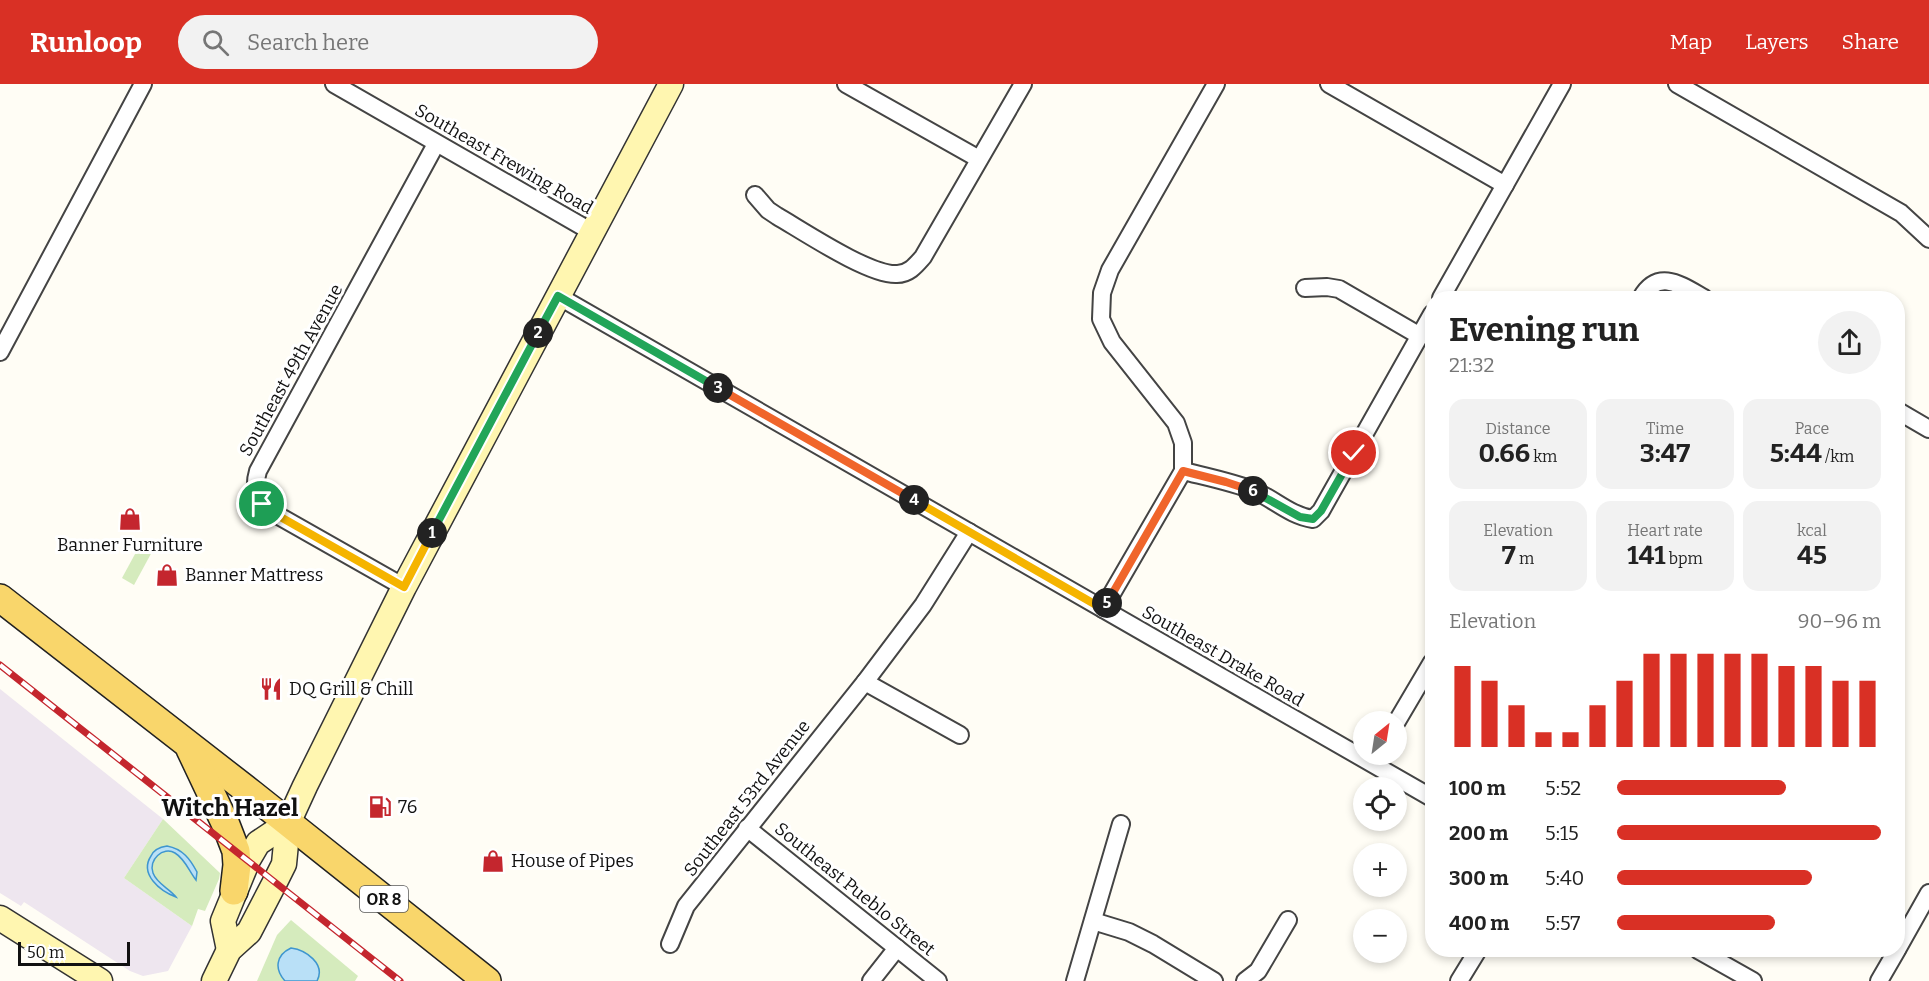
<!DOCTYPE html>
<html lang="en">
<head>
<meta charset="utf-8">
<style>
	:root { --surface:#fff; --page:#f2f2f2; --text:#222; --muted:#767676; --accent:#d93025 }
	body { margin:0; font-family:Bitter,serif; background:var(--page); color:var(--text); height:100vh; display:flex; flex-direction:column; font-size:22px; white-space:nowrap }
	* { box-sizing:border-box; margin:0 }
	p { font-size:20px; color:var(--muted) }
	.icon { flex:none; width:33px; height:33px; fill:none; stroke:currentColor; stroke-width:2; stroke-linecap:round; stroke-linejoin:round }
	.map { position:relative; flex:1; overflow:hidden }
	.side { position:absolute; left:1425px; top:207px; width:480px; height:666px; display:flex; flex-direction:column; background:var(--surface); border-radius:24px; box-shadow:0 3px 9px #0003 }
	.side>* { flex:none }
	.needle { width:39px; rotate:30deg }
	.fabs { position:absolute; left:1353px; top:627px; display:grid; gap:12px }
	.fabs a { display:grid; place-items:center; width:54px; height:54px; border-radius:50%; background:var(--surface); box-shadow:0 3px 9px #0003; font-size:30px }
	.scale { position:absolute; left:18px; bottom:15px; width:112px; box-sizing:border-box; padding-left:6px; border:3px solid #111; border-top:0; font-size:16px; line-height:21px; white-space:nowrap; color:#111; -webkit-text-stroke:4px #fff; paint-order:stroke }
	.pin { position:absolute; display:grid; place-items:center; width:51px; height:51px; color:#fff; margin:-26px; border:3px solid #fff; border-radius:50%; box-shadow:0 2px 6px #0007 }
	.km { position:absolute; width:30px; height:30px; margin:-15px; border-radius:50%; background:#222; color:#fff; font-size:16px; line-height:30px; text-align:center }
	.round { display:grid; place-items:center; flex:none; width:63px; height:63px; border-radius:32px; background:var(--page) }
	.summary { display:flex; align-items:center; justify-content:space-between; height:102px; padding:0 24px }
	h1 { font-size:33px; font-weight:700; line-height:45px }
	.figures { display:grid; grid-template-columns:repeat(3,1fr); gap:9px; height:102px; padding:6px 24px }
	.figures div { display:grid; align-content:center; border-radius:15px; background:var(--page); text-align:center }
	.figures b { font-size:26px; font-weight:700 }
	.figures small { font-size:16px; font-weight:400 }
	.figures p { font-size:16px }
	.chart { height:168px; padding:12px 24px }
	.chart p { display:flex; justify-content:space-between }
	.chart svg { width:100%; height:108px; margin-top:6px; stroke:var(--accent); stroke-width:6 }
	ul { padding:0 24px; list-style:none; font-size:20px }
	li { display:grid; grid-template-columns:96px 72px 1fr; align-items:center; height:45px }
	li i { height:15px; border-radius:8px; background:var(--accent) }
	header { display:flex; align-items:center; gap:36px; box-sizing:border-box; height:84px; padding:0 30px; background:var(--accent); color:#fff }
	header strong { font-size:28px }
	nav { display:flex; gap:33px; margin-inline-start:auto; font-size:21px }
	.search { width:420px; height:54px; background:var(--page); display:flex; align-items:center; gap:15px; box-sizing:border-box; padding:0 21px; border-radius:33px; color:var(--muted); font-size:22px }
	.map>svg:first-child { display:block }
</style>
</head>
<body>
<header>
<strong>Runloop</strong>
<div class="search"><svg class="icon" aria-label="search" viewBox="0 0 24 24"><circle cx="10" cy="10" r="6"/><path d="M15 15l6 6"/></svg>Search here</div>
<nav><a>Map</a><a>Layers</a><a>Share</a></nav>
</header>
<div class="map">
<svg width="1929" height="897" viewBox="0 0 1929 897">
	<rect width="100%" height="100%" fill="#fffdf5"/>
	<!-- industrial -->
	<polygon fill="#eee6ef" points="0,605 163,735 124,794 192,842 168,887 143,892 130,887 24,818 21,822 0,809"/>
	<!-- green -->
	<g fill="#d5ebbd">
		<polygon points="141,459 153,466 134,501 122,494"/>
		<polygon points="163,735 220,789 219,795 205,827 198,825 192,842 124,794"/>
		<polygon points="291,836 358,892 355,897 257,897 277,851"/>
	</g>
	<!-- water -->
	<g fill="#b9e0f7" stroke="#3f96cf" stroke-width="1.5">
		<path d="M167,762c16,3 23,13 30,26l-1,8c-7,-9 -11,-21 -21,-27 -12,-7 -27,7 -22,20 4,11 16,15 23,24 -16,-6 -37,-23 -25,-41 3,-7 9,-9 16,-10z"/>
		<path d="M291,864c15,2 35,16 26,33h-32c-11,-12 -9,-26 6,-33z"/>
	</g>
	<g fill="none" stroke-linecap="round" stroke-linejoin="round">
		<!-- street casing -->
		<g stroke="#444" stroke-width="20">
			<g id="street">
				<polyline points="334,0 592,148"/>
				<polyline points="846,0 979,75"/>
				<polyline points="1329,0 1505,101"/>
				<polyline points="1677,0 1901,129 1929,155"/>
				<path d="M755,111l13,15 9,6c26,15 93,60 120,58 12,0 19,-9 26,-17l100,-173"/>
				<polyline points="1305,204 1327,203 1339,205 1420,252"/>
				<polyline points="558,212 1432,714"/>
				<polyline points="1441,214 1562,0"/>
				<path d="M1641,214c17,-30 40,-13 63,0"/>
				<polyline points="0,268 143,0"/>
				<polyline points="1898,327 1929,345"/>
				<path d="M1183,387c24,6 49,11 72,20 20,9 36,25 58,28l8,-8 111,-197"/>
				<path d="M404,503l-134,-76c-14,-11 -17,-23 -12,-40l178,-327"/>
				<polyline points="1103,525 1183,387 1183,359 1176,339 1112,258 1101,235 1102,209 1110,186 1216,0"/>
				<polyline points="865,598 960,651"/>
				<polyline points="1396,639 1432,578"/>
				<polyline points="747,744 938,897"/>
				<polyline points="1093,837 1129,848 1153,860 1214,897"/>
				<polyline points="670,860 686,822 865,598 923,521 969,448"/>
				<polyline points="1898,864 1929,809"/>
				<polyline points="1698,866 1753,897"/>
				<polyline points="871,897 897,864"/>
				<polyline points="1075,897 1121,740"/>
				<polyline points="1245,897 1258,887 1288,836"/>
				<polyline points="1459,897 1478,866"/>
				<polyline points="1879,897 1897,866"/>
			</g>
		</g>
		<!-- secondary casing -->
		<g stroke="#333" stroke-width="27">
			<g id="secondary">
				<polyline points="0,834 100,897"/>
				<polyline points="229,866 223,837 248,776 258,759 288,739"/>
				<polyline points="214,897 229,866 249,848 275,798 284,780 288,739 305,702 404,503 671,0"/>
			</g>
		</g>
		<!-- primary casing -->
		<g stroke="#222" stroke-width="30">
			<g id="primary">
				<polyline points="0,514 252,710 487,897"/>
				<polyline points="190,665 226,741 236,767 237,781 234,807"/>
			</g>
		</g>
		<!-- street -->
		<use href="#street" stroke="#fff" stroke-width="16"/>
		<!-- secondary -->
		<use href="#secondary" stroke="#fff6b0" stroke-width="24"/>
		<!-- primary -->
		<use href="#primary" stroke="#f9d66b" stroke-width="27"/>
		<!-- rail casing -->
		<g stroke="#c4262e" stroke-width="7">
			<polyline id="rail" points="0,581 400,897"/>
		</g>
		<!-- rail -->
		<use href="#rail" stroke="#fff" stroke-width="4.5" stroke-dasharray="14" stroke-linecap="butt"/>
	</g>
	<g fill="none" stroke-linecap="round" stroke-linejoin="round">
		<!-- split-1 casing -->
		<g stroke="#fff" stroke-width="12">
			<polyline id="split-1" points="262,420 270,427 404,503 432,449"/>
		</g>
		<!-- split-2 casing -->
		<g stroke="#fff" stroke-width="12">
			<polyline id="split-2" points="432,449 538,249"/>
		</g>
		<!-- split-3 casing -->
		<g stroke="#fff" stroke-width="12">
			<polyline id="split-3" points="538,249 558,212 718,304"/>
		</g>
		<!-- split-4 casing -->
		<g stroke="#fff" stroke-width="12">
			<polyline id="split-4" points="718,304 914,416"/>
		</g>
		<!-- split-5 casing -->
		<g stroke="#fff" stroke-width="12">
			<polyline id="split-5" points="914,416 1103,525 1107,519"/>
		</g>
		<!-- split-6 casing -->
		<g stroke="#fff" stroke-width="12">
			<polyline id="split-6" points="1107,519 1183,387 1226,398 1253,407"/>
		</g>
		<!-- split-7 casing -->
		<g stroke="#fff" stroke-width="12">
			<polyline id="split-7" points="1253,407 1300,433 1313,435 1321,427 1354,369"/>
		</g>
		<!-- split-1 -->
		<use href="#split-1" stroke="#f5b400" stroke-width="8"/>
		<!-- split-2 -->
		<use href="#split-2" stroke="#22a559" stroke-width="8"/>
		<!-- split-3 -->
		<use href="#split-3" stroke="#22a559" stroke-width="8"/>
		<!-- split-4 -->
		<use href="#split-4" stroke="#f0652b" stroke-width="8"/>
		<!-- split-5 -->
		<use href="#split-5" stroke="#f5b400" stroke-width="8"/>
		<!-- split-6 -->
		<use href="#split-6" stroke="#f0652b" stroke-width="8"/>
		<!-- split-7 -->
		<use href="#split-7" stroke="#22a559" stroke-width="8"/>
	</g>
	<!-- icons -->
	<defs>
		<g id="shop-bare" transform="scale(1.8)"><path d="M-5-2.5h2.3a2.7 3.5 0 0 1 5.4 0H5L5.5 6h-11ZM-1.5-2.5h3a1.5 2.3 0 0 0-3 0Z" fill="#c4262e" stroke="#fff" stroke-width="2.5" paint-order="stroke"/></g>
		<g id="restaurant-bare" transform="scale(1.8)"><path d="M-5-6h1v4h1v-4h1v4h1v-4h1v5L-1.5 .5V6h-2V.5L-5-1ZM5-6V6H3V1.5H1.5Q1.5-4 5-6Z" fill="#c4262e" stroke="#fff" stroke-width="2.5" paint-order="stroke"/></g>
		<g id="fuel-bare" transform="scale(1.8)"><path d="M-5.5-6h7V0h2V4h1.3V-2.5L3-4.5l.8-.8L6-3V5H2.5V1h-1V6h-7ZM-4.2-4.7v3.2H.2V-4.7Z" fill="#c4262e" stroke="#fff" stroke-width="2.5" paint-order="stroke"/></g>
	</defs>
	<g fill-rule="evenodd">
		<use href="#shop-bare" x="130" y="435"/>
		<use href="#shop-bare" x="167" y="491"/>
		<use href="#restaurant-bare" x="271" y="605"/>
		<use href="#fuel-bare" x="380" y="723"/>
		<use href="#shop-bare" x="493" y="777"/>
	</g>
	<g text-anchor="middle" stroke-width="6" stroke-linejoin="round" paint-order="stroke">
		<!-- shield labels -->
		<rect fill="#fff" stroke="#585858" stroke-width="1.5" x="360" y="802" width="48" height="26" rx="4.5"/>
		<g font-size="16" font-weight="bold" fill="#111">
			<text x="384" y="821">OR 8</text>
		</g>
		<!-- street labels -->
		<g font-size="18" fill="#111" stroke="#fff">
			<text transform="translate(504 75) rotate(30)" y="6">Southeast Frewing Road</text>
			<text transform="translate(291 286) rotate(-61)" y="6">Southeast 49th Avenue</text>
			<text transform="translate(1223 572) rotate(30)" y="6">Southeast Drake Road</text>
			<text transform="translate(747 714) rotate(-52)" y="6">Southeast 53rd Avenue</text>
			<text transform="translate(855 805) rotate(39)" y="6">Southeast Pueblo Street</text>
		</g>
		<!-- poi labels -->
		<g font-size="18" fill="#111" stroke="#fff" text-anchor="start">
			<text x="130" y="467" text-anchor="middle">Banner Furniture</text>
			<text x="185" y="497">Banner Mattress</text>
			<text x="289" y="611">DQ Grill &amp; Chill</text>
			<text x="398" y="729">76</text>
			<text x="511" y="783">House of Pipes</text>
		</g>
		<!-- district labels -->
		<g font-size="24" font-weight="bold" fill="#111" stroke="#fff">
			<text x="230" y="732">Witch Hazel</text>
		</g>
	</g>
</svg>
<div class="fabs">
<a><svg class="needle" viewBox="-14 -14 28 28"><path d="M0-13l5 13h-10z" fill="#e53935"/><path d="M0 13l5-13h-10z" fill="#767676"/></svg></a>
<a><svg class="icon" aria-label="locate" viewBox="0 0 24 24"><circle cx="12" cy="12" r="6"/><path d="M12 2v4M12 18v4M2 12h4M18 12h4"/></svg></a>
<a>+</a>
<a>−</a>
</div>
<div class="scale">50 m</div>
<div class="pin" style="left:262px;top:420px;background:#1e9e55"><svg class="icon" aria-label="arrive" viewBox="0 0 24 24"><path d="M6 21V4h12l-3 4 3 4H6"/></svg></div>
<div class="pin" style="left:1354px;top:369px;background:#d93025"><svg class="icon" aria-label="check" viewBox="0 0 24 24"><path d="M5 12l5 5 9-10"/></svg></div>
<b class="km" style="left:432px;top:449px">1</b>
<b class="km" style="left:538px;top:249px">2</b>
<b class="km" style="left:718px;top:304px">3</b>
<b class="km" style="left:914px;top:416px">4</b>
<b class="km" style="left:1107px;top:519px">5</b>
<b class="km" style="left:1253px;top:407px">6</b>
<section class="side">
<div class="summary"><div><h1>Evening run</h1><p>21:32</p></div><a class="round"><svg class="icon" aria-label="share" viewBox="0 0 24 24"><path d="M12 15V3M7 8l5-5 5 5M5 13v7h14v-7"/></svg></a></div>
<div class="figures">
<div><p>Distance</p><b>0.66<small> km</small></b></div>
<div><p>Time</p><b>3:47</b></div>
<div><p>Pace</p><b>5:44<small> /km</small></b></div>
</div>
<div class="figures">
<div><p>Elevation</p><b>7<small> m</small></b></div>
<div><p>Heart rate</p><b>141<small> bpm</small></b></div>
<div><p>kcal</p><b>45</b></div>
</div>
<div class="chart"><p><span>Elevation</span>90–96 m</p>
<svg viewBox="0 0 160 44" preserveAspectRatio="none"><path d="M5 44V11M15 44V17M25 44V27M35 44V38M45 44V38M55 44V27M65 44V17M75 44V6M85 44V6M95 44V6M105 44V6M115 44V6M125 44V11M135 44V11M145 44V17M155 44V17"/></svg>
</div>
<ul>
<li><b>100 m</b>5:52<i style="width:64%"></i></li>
<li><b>200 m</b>5:15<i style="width:100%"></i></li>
<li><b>300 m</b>5:40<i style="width:74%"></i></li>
<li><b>400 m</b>5:57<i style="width:60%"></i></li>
</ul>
</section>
</div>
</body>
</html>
